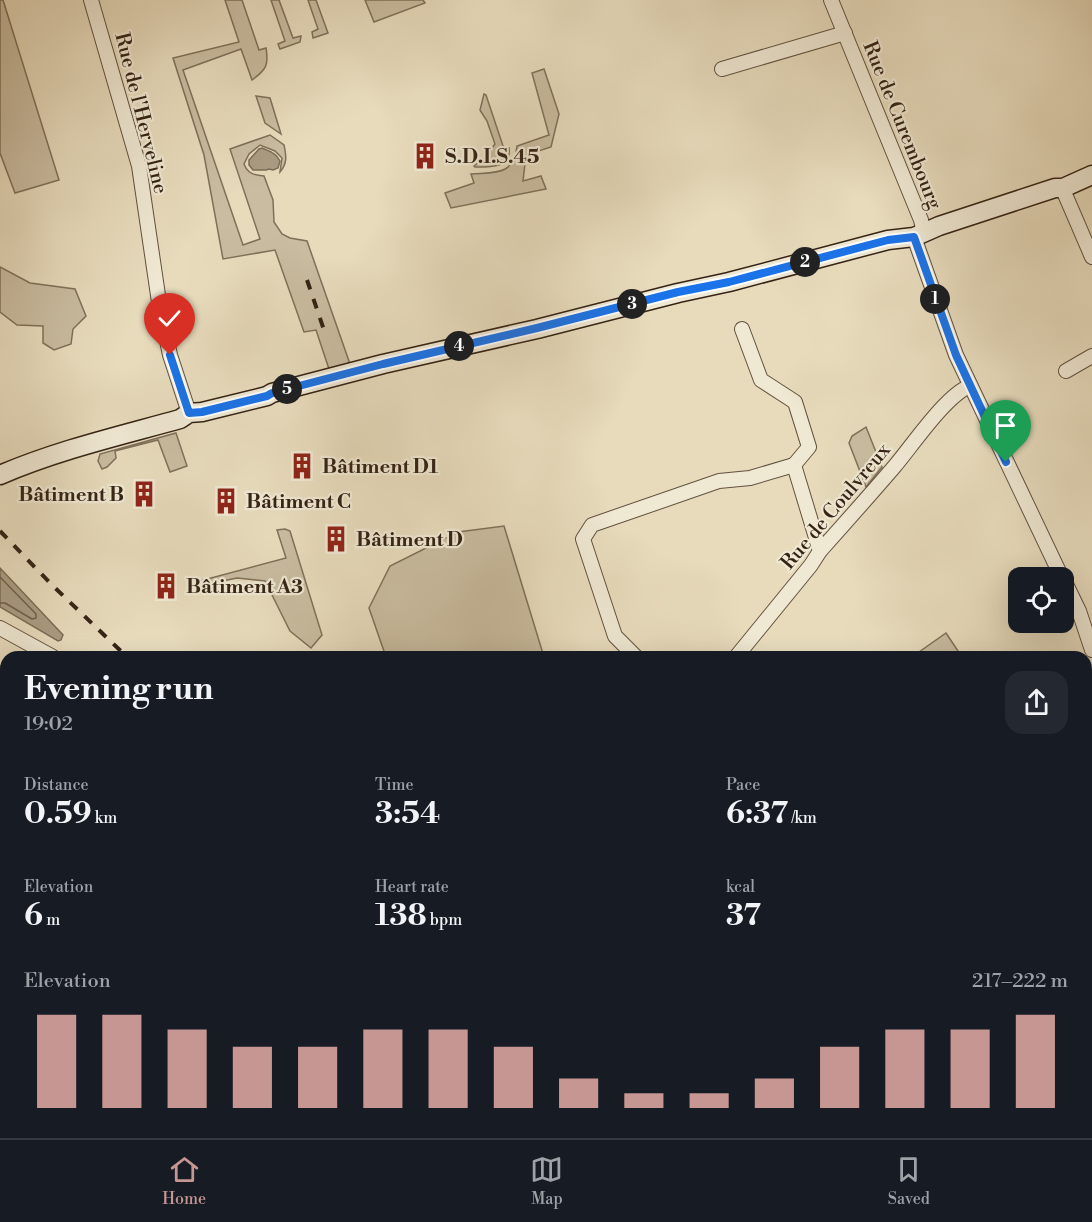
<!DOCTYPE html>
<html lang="en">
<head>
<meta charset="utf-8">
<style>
	:root { --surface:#171b24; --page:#242831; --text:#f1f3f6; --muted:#9ea1a6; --line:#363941; --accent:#c59692 }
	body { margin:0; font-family:"Libre Bodoni",serif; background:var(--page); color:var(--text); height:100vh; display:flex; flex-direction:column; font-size:22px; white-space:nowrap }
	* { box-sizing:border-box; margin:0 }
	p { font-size:20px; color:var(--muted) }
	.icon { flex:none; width:33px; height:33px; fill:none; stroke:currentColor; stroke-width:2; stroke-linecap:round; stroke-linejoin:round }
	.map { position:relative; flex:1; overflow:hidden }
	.sheet { position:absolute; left:0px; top:651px; width:1092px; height:488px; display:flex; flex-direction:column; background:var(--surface); border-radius:18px 18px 0 0; box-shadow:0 6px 24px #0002 }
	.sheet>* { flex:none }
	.fabs { position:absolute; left:1008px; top:567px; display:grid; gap:12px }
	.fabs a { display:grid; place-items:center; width:66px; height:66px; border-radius:12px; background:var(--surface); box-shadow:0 6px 24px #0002; font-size:30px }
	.pin { position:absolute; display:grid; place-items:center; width:51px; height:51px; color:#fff; margin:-62px -26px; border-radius:50% 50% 50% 0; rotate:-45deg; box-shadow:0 0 6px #0007 }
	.pin .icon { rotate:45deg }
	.km { position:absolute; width:30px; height:30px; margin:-15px; border-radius:50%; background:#222; color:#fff; font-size:16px; line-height:30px; text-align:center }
	.round { display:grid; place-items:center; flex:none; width:63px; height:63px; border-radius:18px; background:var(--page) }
	.summary { display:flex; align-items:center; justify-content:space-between; height:102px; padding:0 24px }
	h1 { font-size:33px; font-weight:700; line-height:45px }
	.metrics { display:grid; grid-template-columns:repeat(3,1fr); gap:9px; height:102px; padding:6px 24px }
	.metrics div { display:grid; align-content:center }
	.metrics b { font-size:30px; font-weight:700 }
	.metrics small { font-size:16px; font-weight:400 }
	.metrics p { font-size:16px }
	.chart { height:168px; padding:12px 24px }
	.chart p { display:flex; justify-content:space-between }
	.chart svg { width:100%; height:108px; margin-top:6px; stroke:var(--accent); stroke-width:6 }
	.menu { display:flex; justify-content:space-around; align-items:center; height:84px; border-top:2px solid var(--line); background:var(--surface); font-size:16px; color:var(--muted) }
	.menu a { display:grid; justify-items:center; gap:3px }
	.menu .on { color:var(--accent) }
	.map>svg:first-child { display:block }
</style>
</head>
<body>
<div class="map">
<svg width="1092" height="1138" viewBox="0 0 1092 1138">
	<rect width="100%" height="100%" fill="#e7dbbc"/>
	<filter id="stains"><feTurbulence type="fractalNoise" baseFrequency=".00333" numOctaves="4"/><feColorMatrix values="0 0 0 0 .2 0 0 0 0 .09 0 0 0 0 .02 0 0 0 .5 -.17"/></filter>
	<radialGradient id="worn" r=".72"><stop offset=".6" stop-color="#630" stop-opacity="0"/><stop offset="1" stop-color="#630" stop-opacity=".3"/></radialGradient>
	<!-- green -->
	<g fill="#c9bca0" stroke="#7f705a" stroke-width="1.5">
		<polygon points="0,0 3,0 59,180 15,193 0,153"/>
		<path d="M225,0h17l17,50 7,-2c3,17 0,22 -14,32l-11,-31 -58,21 60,175 17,-6 -30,-90 40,-14 14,10c2,10 4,18 -4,27l2,-14 -7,-7 -15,-6 -11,9 -5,10c4,10 10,11 20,12l9,24 1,22 8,12 8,4 17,3 43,123 -21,5 -13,-39 -12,2 -29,-82 -52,9 -19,-104 -31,-97 66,-16z"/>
		<polygon points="271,0 279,0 293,38 301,36 300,42 280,49 278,44 285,41"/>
		<polygon points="308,0 316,0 328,33 313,38 312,32 318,29"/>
		<polygon points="365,0 423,0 425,3 374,22"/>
		<path d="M544,69l15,45 -8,33 -25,8 -3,26 18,-5 5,13 -95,19 -6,-15 29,-10 -3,-9c24,-2 43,2 46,-28l32,-11 -17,-62z"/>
		<path d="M484,94l2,1 18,54 5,-1c3,20 -20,19 -34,19l-1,-1 10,-8 11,-14 -8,-23 -7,-11z"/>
		<polygon points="256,96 270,98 281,134 265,123"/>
		<polygon points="0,267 30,283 75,289 86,316 73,329 71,344 54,350 43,343 43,326 17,325 0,312"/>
		<polygon points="866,427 882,467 866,487 849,443 852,436"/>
		<polygon points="176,433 187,466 170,472 158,440 115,451 116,458 107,467 102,469 98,461 100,454"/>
		<polygon points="504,526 544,657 386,657 369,608 390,566 458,532"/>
		<polygon points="285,529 290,531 322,635 311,648 290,631 265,581 237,578 203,585 200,581 286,558 277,530"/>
		<polygon points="946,633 962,657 912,657"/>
		<polygon points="0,666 6,669 6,901 0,897"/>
		<polygon points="1092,745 1092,871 1086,870 1086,746"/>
		<polygon points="530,1132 536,1138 384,1138 378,1133"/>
	</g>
	<!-- water -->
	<g fill="#aa9c83" stroke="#7b6c57" stroke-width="1.5">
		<path d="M262,148c9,4 14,5 18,13l-2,7 -5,2 -4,-1 -3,1h-13l-4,-5v-5l10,-11z"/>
		<polygon points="0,568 63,635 61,640 58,641 0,607"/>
	</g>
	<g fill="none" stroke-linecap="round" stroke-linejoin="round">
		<!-- shore -->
		<polyline stroke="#70604c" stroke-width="1.5" points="0,577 36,614 36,618 32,619 5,603 0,603"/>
		<!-- street casing -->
		<g stroke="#62513f" stroke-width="16">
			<g id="street">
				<polyline points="91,0 139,166 159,302 170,355 189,413"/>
				<polyline points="831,0 921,220 924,233"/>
				<polyline points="722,69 845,33"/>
				<polyline points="1063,188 1064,192 1092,257"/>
				<polyline points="914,237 956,355 1062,578"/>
				<polyline points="742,329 761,380 795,402 809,447 794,465"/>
				<polyline points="1066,371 1092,356"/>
				<polyline points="794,465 820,551"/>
				<polyline points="1064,580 1079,611 1092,650"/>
				<polyline points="0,628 53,657"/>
				<polyline points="636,657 615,636 583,539 592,525 719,481 750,478 794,465"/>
				<path d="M736,657l75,-92 9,-14c25,-28 50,-56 74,-84 18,-21 52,-72 76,-81"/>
				<polyline points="0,1102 6,1109"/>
				<polyline points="22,1132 25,1138"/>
				<polyline points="578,1132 582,1138"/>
			</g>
		</g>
		<!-- secondary casing -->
		<g stroke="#352315" stroke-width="21">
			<path id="secondary" d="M0,475c58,-25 119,-39 180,-56l9,-6 13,-1 65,-16 5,-3 111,-29 154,-35 141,-36 51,-11 159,-42 26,-3 25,-11 116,-38h8l29,-13"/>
		</g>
		<!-- street -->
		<use href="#street" stroke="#efe8d3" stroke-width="14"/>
		<!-- secondary -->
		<use href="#secondary" stroke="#efe8d3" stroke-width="18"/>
		<!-- rail -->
		<g stroke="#352315" stroke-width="4" stroke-dasharray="10 10" stroke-linecap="butt">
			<polyline points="307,280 325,333"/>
			<polyline points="0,531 51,584 127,657"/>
			<polyline points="641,1132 647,1138"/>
		</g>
	</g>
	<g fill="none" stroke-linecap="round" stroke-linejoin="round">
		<!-- route casing -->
		<g stroke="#fff" stroke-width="12">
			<polyline id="route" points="170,355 189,413 202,412 267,396 272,393 383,364 537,328 678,292 729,282 888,240 914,237 956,355 1006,462"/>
		</g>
		<!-- route -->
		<use href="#route" stroke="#1a73e8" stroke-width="8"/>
	</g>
	<!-- icons -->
	<defs>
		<g id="building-bare" transform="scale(2.07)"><path d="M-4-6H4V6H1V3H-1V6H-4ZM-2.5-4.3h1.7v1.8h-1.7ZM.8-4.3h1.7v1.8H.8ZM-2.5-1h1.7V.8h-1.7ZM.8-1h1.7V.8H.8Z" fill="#8f2418" stroke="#efe8d3" stroke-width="2.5" paint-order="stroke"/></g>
	</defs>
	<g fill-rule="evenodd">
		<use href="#building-bare" x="425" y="156"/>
		<use href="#building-bare" x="302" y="466"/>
		<use href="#building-bare" x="144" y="494"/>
		<use href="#building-bare" x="226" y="501"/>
		<use href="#building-bare" x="336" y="539"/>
		<use href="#building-bare" x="166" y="586"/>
	</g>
	<g text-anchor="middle" stroke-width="4.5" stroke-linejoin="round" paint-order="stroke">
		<!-- street labels -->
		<g font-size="20" fill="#352315" stroke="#efe8d3">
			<text transform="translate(142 113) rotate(76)" y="7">Rue de l'Herveline</text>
			<text transform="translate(903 125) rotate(68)" y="7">Rue de Curembourg</text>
			<text transform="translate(835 506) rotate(-50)" y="7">Rue de Coulvreux</text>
		</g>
		<!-- poi labels -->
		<g font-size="20" font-weight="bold" fill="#352315" stroke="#efe8d3" text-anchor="start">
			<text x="445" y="163">S.D.I.S.45</text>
			<text x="322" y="473">Bâtiment D1</text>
			<text x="124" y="501" text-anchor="end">Bâtiment B</text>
			<text x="246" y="508">Bâtiment C</text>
			<text x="356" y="546">Bâtiment D</text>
			<text x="186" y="593">Bâtiment A3</text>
		</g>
	</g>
	<rect width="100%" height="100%" filter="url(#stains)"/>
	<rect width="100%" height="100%" fill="url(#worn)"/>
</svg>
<div class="fabs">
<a><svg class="icon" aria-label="locate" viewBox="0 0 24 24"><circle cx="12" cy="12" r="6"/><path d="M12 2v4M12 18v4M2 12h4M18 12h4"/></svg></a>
</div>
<div class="pin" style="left:1006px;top:462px;background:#1e9e55"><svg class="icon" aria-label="arrive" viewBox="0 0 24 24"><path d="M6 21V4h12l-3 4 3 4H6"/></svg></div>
<div class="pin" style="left:170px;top:355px;background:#d93025"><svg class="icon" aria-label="check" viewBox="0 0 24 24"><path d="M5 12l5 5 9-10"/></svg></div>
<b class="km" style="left:935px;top:299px">1</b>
<b class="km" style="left:805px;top:262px">2</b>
<b class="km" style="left:632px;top:304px">3</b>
<b class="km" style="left:459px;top:346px">4</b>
<b class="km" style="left:287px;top:389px">5</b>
<section class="sheet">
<div class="summary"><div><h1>Evening run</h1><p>19:02</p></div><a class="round"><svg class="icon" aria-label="share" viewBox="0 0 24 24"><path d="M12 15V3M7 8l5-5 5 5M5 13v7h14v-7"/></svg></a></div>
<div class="metrics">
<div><p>Distance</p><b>0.59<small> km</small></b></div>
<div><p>Time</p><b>3:54</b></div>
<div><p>Pace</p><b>6:37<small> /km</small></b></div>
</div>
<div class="metrics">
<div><p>Elevation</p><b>6<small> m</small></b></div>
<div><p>Heart rate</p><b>138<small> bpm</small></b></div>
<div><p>kcal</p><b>37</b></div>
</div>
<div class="chart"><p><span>Elevation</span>217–222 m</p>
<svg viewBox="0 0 160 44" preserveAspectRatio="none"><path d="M5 44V6M15 44V6M25 44V12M35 44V19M45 44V19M55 44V12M65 44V12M75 44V19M85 44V32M95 44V38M105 44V38M115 44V32M125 44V19M135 44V12M145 44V12M155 44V6"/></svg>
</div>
</section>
</div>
<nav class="menu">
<a class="on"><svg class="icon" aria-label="home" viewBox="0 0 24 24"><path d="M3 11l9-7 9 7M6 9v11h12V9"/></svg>Home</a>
<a><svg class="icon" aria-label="map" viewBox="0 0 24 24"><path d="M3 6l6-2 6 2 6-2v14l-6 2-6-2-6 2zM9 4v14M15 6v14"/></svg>Map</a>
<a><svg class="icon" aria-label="saved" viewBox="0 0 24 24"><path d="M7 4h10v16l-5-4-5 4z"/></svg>Saved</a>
</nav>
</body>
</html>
